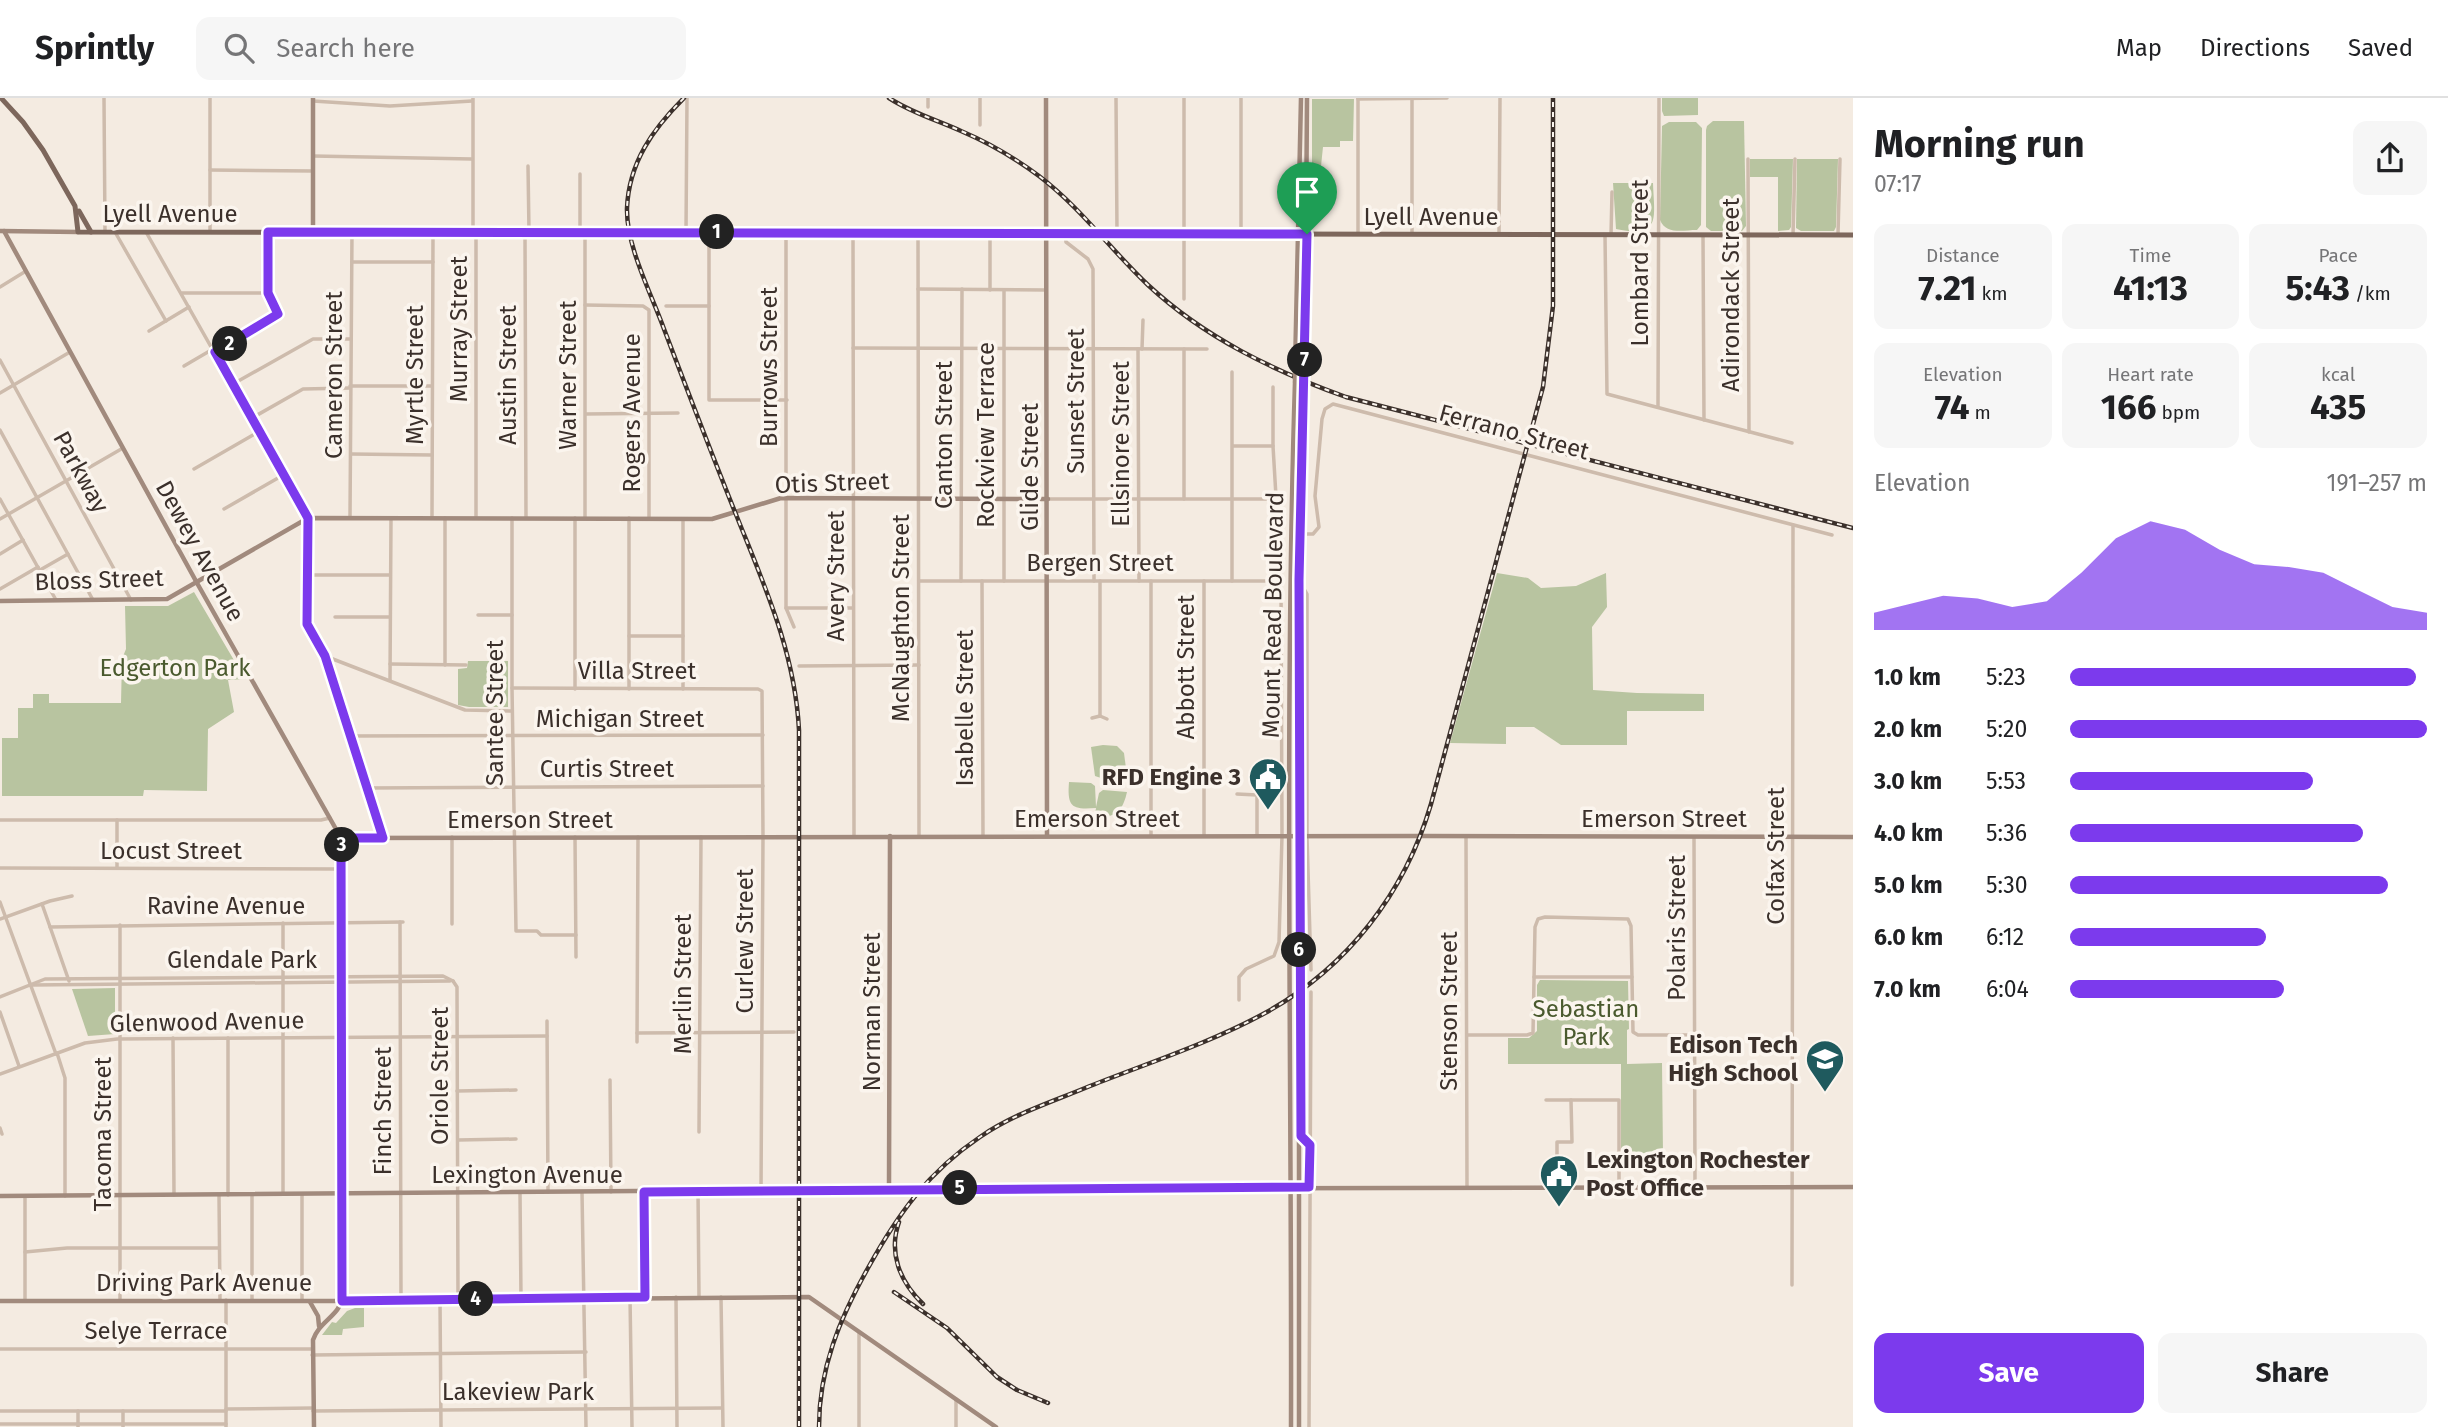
<!DOCTYPE html>
<html lang="en">
<head>
<meta charset="utf-8">
<style>
	:root { --surface:#fff; --page:#f6f6f6; --text:#202124; --muted:#757577; --line:#e0e0e0; --accent:#7c3aed }
	body { margin:0; font-family:"Fira Sans",sans-serif; background:var(--page); color:var(--text); height:100vh; display:flex; flex-direction:column; font-size:26px; white-space:nowrap }
	* { box-sizing:border-box; margin:0 }
	p { font-size:23px; color:var(--muted) }
	.icon { flex:none; width:38px; height:38px; fill:none; stroke:currentColor; stroke-width:2; stroke-linecap:round; stroke-linejoin:round }
	.map { position:relative; flex:1; overflow:hidden }
	.details { display:flex; flex-direction:column; background:var(--surface); width:595px }
	.details>* { flex:none }
	.pin { position:absolute; display:grid; place-items:center; width:60px; height:60px; color:#fff; margin:-72px -30px; border-radius:50% 50% 50% 0; rotate:-45deg; box-shadow:0 0 7px #0007 }
	.pin .icon { rotate:45deg }
	.km { position:absolute; width:35px; height:35px; margin:-18px; border-radius:50%; background:#222; color:#fff; font-size:19px; line-height:35px; text-align:center }
	.round { display:grid; place-items:center; flex:none; width:74px; height:74px; border-radius:14px; background:var(--page) }
	.headline { display:flex; align-items:center; justify-content:space-between; height:119px; padding:0 21px }
	h1 { font-size:38px; font-weight:700; line-height:52px }
	.metrics { display:grid; grid-template-columns:repeat(3,1fr); gap:10px; height:119px; padding:7px 21px }
	.metrics div { display:grid; align-content:center; border-radius:14px; background:var(--page); text-align:center }
	.metrics b { font-size:35px; font-weight:700 }
	.metrics small { font-size:19px; font-weight:400 }
	.metrics p { font-size:19px }
	.chart { height:196px; padding:14px 21px }
	.chart p { display:flex; justify-content:space-between }
	.chart svg { width:100%; height:126px; margin-top:7px; fill:var(--accent); opacity:.7 }
	.primary-button { display:flex; gap:14px; margin-top:auto; padding:14px 21px }
	.primary-button a { flex:1; height:80px; border-radius:14px; background:var(--accent); color:#fff; font-size:28px; font-weight:700; line-height:80px; text-align:center }
	.primary-button a+a { background:var(--page); color:var(--text) }
	ul { padding:0 21px; list-style:none; font-size:23px }
	li { display:grid; grid-template-columns:112px 84px 1fr; align-items:center; height:52px }
	li i { height:18px; border-radius:9px; background:var(--accent) }
	header { display:flex; align-items:center; gap:42px; box-sizing:border-box; height:98px; padding:0 35px; background:var(--surface); border-bottom:2px solid var(--line) }
	header strong { font-size:33px }
	nav { display:flex; gap:38px; margin-inline-start:auto; font-size:24px }
	.search { width:490px; height:63px; background:var(--page); display:flex; align-items:center; gap:18px; box-sizing:border-box; padding:0 24px; border-radius:14px; color:var(--muted); font-size:26px }
	main { display:flex; flex:1; min-height:0 }
	.map>svg:first-child { display:block }
</style>
</head>
<body>
<header>
<strong>Sprintly</strong>
<div class="search"><svg class="icon" aria-label="search" viewBox="0 0 24 24"><circle cx="10" cy="10" r="6"/><path d="M15 15l6 6"/></svg>Search here</div>
<nav><a>Map</a><a>Directions</a><a>Saved</a></nav>
</header>
<main>
<div class="map">
<svg width="1853" height="1329" viewBox="0 0 1853 1329">
	<rect width="100%" height="100%" fill="#f4ebe1"/>
	<!-- green -->
	<g fill="#b8c4a0">
		<polygon points="1662,0 1698,0 1698,17 1664,18 1662,13"/>
		<polygon points="1312,1 1354,1 1353,43 1340,43 1340,49 1323,49 1321,68 1312,68"/>
		<polygon points="1713,23 1744,23 1746,128 1742,133 1711,133 1706,129 1706,32 1707,28"/>
		<path d="M1669,24h27l6,6 -1,97 -4,5c-14,0 -31,5 -37,-10l2,-94z"/>
		<polygon points="1750,61 1793,61 1791,129 1789,132 1778,133 1778,79 1750,79"/>
		<polygon points="1797,61 1838,61 1836,129 1834,133 1801,133 1796,130"/>
		<path d="M1613,85h40c1,34 9,56 -37,46z"/>
		<polygon points="1497,475 1528,480 1541,490 1576,488 1606,475 1607,509 1592,529 1593,592 1637,595 1704,596 1704,613 1627,613 1627,647 1561,647 1534,629 1506,629 1506,646 1450,645"/>
		<polygon points="194,494 245,581 228,582 234,614 208,631 207,693 144,692 143,698 2,698 2,640 18,640 18,610 33,610 33,596 49,596 49,605 121,605 122,561 126,551 125,508 168,508"/>
		<polygon points="468,563 508,563 508,609 469,609 458,607 458,571 467,570"/>
		<polygon points="1103,647 1117,648 1124,655 1127,678 1101,680 1095,678 1091,649"/>
		<path d="M1069,684l22,1 4,3 1,21 3,-14 4,-3 24,2c-4,18 -12,29 -32,22l1,-6c-24,2 -29,-1 -27,-26z"/>
		<polygon points="1540,882 1628,883 1629,931 1627,932 1627,966 1662,965 1663,1057 1621,1057 1621,966 1508,966 1508,940 1529,940 1537,933 1537,887"/>
		<polygon points="115,890 115,936 88,938 72,891"/>
		<polygon points="355,1210 364,1210 364,1229 343,1231 342,1237 322,1237 332,1224 336,1225 347,1213"/>
	</g>
	<g fill="none" stroke-linecap="round" stroke-linejoin="round">
		<!-- street -->
		<g stroke="#cdbbac" stroke-width="3.5">
			<polyline points="104,0 105,134"/>
			<polyline points="473,0 473,128 476,134 476,420"/>
			<polyline points="928,0 928,9"/>
			<polyline points="980,0 980,27"/>
			<polyline points="1116,0 1117,135"/>
			<polyline points="1184,0 1184,201"/>
			<polyline points="1358,0 1358,136"/>
			<polyline points="1358,1 1447,0"/>
			<polyline points="313,3 390,8 472,3"/>
			<polyline points="313,58 472,61"/>
			<polyline points="1748,61 1749,334"/>
			<polyline points="528,68 529,134"/>
			<polyline points="210,72 313,73"/>
			<polyline points="115,134 166,223"/>
			<polyline points="146,134 308,420 307,526 325,558 383,740"/>
			<polyline points="210,134 210,0"/>
			<polyline points="580,134 580,76"/>
			<polyline points="686,134 687,0"/>
			<polyline points="709,134 709,302 787,302"/>
			<polyline points="1065,135 1066,144 1088,161 1093,171 1094,483"/>
			<polyline points="1241,135 1241,0"/>
			<polyline points="525,136 526,420"/>
			<polyline points="786,136 786,510 794,529"/>
			<polyline points="853,136 854,738"/>
			<polyline points="918,136 919,738"/>
			<polyline points="1412,136 1412,0"/>
			<polyline points="1499,136 1500,0"/>
			<polyline points="1838,136 1840,61"/>
			<polyline points="1605,137 1607,296 1792,345"/>
			<polyline points="1611,137 1612,94"/>
			<polyline points="1703,137 1704,322"/>
			<polyline points="1793,137 1795,61"/>
			<polyline points="352,164 433,164"/>
			<polyline points="0,189 26,173"/>
			<polyline points="918,191 1046,192"/>
			<polyline points="990,192 990,134"/>
			<polyline points="1004,192 1004,483"/>
			<polyline points="182,195 268,195"/>
			<polyline points="585,207 643,208 649,212 649,420"/>
			<polyline points="666,208 709,208"/>
			<polyline points="149,233 189,209"/>
			<polyline points="853,250 1207,251"/>
			<polyline points="1138,251 1139,483"/>
			<polyline points="1142,251 1143,222"/>
			<polyline points="1184,251 1184,401"/>
			<polyline points="215,254 278,216 268,195 268,134"/>
			<polyline points="0,262 131,502"/>
			<polyline points="184,268 213,251"/>
			<polyline points="233,286 313,241 351,241"/>
			<polyline points="350,288 432,288"/>
			<polyline points="0,295 70,254"/>
			<polyline points="1658,309 1659,0"/>
			<polyline points="586,316 678,315"/>
			<polyline points="252,320 303,291 350,290"/>
			<polyline points="0,332 93,502"/>
			<polyline points="1233,348 1273,348"/>
			<polyline points="351,356 432,357"/>
			<polyline points="194,371 260,333"/>
			<polyline points="0,401 56,502"/>
			<polyline points="1048,401 1276,401"/>
			<polyline points="224,411 285,376"/>
			<polyline points="350,420 352,134"/>
			<polyline points="432,420 433,136"/>
			<polyline points="445,420 445,567"/>
			<polyline points="512,420 512,590 516,833 537,833 541,837 576,837"/>
			<polyline points="575,420 575,591"/>
			<polyline points="585,420 585,136"/>
			<polyline points="629,420 629,591"/>
			<polyline points="0,421 123,350"/>
			<polyline points="683,421 683,591"/>
			<polyline points="1300,436 1313,436 1319,429 1315,398 1322,321 1325,311 1333,306 1832,437"/>
			<polyline points="0,456 23,442"/>
			<polyline points="40,472 68,456"/>
			<polyline points="307,477 390,477"/>
			<polyline points="1299,482 1307,496 1307,739 1311,872"/>
			<polyline points="919,483 1281,483"/>
			<polyline points="961,483 962,191"/>
			<polyline points="982,483 983,738"/>
			<polyline points="1100,483 1100,618"/>
			<polyline points="1232,483 1232,274"/>
			<polyline points="0,491 38,469"/>
			<polyline points="786,510 853,510"/>
			<polyline points="478,517 512,517"/>
			<polyline points="335,519 390,519"/>
			<polyline points="629,538 683,538"/>
			<polyline points="325,558 465,612 512,613"/>
			<polyline points="390,566 466,567"/>
			<polyline points="799,568 919,567"/>
			<polyline points="390,582 391,420"/>
			<polyline points="512,590 758,591 762,593 763,738 761,1093"/>
			<polyline points="1092,620 1100,618 1107,621"/>
			<polyline points="350,638 763,637"/>
			<polyline points="367,690 763,688"/>
			<polyline points="1237,696 1257,697 1257,738"/>
			<polyline points="0,722 321,722 330,720"/>
			<polyline points="117,722 117,770"/>
			<polyline points="1151,738 1151,483"/>
			<polyline points="1204,738 1204,483"/>
			<polyline points="1466,738 1467,1088"/>
			<polyline points="575,739 576,859"/>
			<polyline points="1694,739 1695,1089"/>
			<polyline points="0,770 341,771"/>
			<polyline points="0,804 56,956"/>
			<polyline points="42,806 69,883"/>
			<polyline points="0,821 50,803 72,798"/>
			<polyline points="400,824 401,1202"/>
			<polyline points="283,825 283,1096"/>
			<polyline points="452,826 452,739"/>
			<polyline points="120,827 120,1203"/>
			<polyline points="50,829 403,824"/>
			<polyline points="1534,879 1632,879"/>
			<polyline points="453,883 457,889 458,1201"/>
			<polyline points="32,887 450,883"/>
			<polyline points="0,899 45,881 443,878 453,883"/>
			<polyline points="1239,902 1239,879 1246,871 1274,858 1279,844 1282,738 1281,483 1273,348 1273,289"/>
			<polyline points="0,914 19,968"/>
			<polyline points="547,923 548,1094"/>
			<polyline points="637,935 794,934"/>
			<polyline points="1467,937 1527,937 1533,935 1535,829 1538,821 1545,819 1628,821 1631,828 1633,934 1638,937 1695,937"/>
			<polyline points="173,940 174,1097"/>
			<polyline points="228,940 228,1097"/>
			<polyline points="637,944 638,739"/>
			<polyline points="57,955 65,980 65,1098"/>
			<polyline points="0,976 85,945 117,941 547,938"/>
			<polyline points="610,982 611,1094"/>
			<polyline points="457,993 516,992"/>
			<polyline points="1546,1002 1619,1002 1619,1088"/>
			<polyline points="0,1030 2,1036"/>
			<polyline points="699,1034 701,739"/>
			<polyline points="1301,1038 1310,1047"/>
			<polyline points="458,1042 516,1041"/>
			<polyline points="1557,1088 1557,1044 1572,1044 1571,1002"/>
			<polyline points="698,1093 699,1199"/>
			<polyline points="520,1094 521,1201"/>
			<polyline points="582,1094 586,1329"/>
			<polyline points="644,1094 644,1199"/>
			<polyline points="252,1096 252,1203"/>
			<polyline points="219,1097 220,1202"/>
			<polyline points="25,1154 67,1150 219,1150"/>
			<polyline points="1792,1187 1793,427"/>
			<polyline points="630,1199 632,1329"/>
			<polyline points="676,1199 677,1329"/>
			<polyline points="721,1199 723,1329"/>
			<polyline points="440,1202 441,1329"/>
			<polyline points="25,1203 25,1098"/>
			<polyline points="302,1203 302,1096"/>
			<polyline points="859,1235 859,1329"/>
			<polyline points="0,1251 312,1251"/>
			<polyline points="312,1257 586,1254"/>
			<polyline points="226,1311 313,1310"/>
			<polyline points="0,1313 226,1313"/>
			<polyline points="78,1313 78,1329"/>
			<polyline points="123,1313 123,1329"/>
			<polyline points="313,1313 722,1310"/>
			<polyline points="0,1326 226,1326"/>
			<polyline points="226,1329 226,1202"/>
			<polyline points="956,1329 956,1301"/>
			<polyline points="1309,1329 1311,894"/>
		</g>
		<!-- secondary -->
		<g stroke="#a18a7d" stroke-width="4.5">
			<polyline points="1046,0 1047,738"/>
			<polyline points="0,133 78,134"/>
			<path d="M4,133l193,352 144,255 2,458c-3,20 -24,25 -30,44l1,87"/>
			<polyline points="313,134 313,0"/>
			<polyline points="1295,271 1301,0"/>
			<polyline points="1305,275 1307,0"/>
			<polyline points="0,503 167,501 308,420 712,421 781,400 1048,401"/>
			<polyline points="341,740 1421,738 1853,739"/>
			<polyline points="889,1091 890,738"/>
			<polyline points="0,1098 889,1091 1853,1089"/>
			<polyline points="0,1203 342,1203 809,1199 996,1329"/>
			<polyline points="310,1204 318,1218 319,1228"/>
			<path d="M1291,1329c1,-348 -7,-697 4,-1045"/>
			<polyline points="1299,1329 1299,482 1305,288"/>
		</g>
		<!-- primary -->
		<g stroke="#7d675c" stroke-width="5">
			<polyline points="1,0 23,24 43,52 75,108 78,134 1853,137"/>
			<polyline points="79,113 91,134"/>
		</g>
		<!-- rail casing -->
		<g stroke="#3b302b" stroke-width="4.5">
			<g id="rail">
				<path d="M684,0c-31,31 -55,64 -57,110 -1,38 24,85 37,121 24,63 48,126 73,188 28,70 58,136 62,213v697"/>
				<path d="M889,0c23,15 48,22 72,33 28,12 54,27 78,45 41,31 72,74 109,109 57,53 126,86 198,112l507,131"/>
				<path d="M899,1124c-11,31 1,60 24,82"/>
				<polyline points="894,1194 947,1230 997,1279 1017,1292 1048,1305"/>
				<path d="M819,1329c0,-59 21,-109 49,-159 30,-54 60,-96 112,-131 33,-23 72,-35 110,-51 58,-23 120,-43 175,-73 82,-45 140,-120 166,-209l112,-417 10,-81v-208"/>
			</g>
		</g>
		<!-- rail -->
		<use href="#rail" stroke="#fbf5ee" stroke-width="2" stroke-dasharray="5" stroke-linecap="butt"/>
		<!-- secondary-bridge -->
		<g stroke="#a18a7d" stroke-width="4.5">
			<polyline points="1295,284 1295,271"/>
			<polyline points="1305,288 1305,275"/>
		</g>
	</g>
	<g fill="none" stroke-linecap="round" stroke-linejoin="round">
		<!-- route casing -->
		<g stroke="#fff" stroke-width="14">
			<polygon id="route" points="268,134 1307,136 1299,482 1301,1038 1310,1047 1309,1089 644,1094 645,1199 342,1203 341,740 383,740 325,558 307,526 308,420 215,254 278,216 268,195"/>
		</g>
		<!-- route -->
		<use href="#route" stroke="#7c3aed" stroke-width="9"/>
	</g>
	<!-- icons -->
	<defs>
		<g id="civic-pin" transform="scale(2.0125)"><path d="M0 17L-7.5 6A9.5 9.5 0 1 1 7.5 6Z" fill="#1f5a5e" stroke="#fbf5ee"/><path d="M-.6-6.5H3V-4.5H.6V-3L4-1V1h2V6H-6V1h2V-1L-.6-3ZM-1.2 2.5V6h2.4V2.5Z" fill="#fff"/></g>
		<g id="school-pin" transform="scale(2.0125)"><path d="M0 17L-7.5 6A9.5 9.5 0 1 1 7.5 6Z" fill="#1f5a5e" stroke="#fbf5ee"/><path d="M0-5L7-2L0 1L-7-2ZM-4 1L0 2.5L4 1V4Q0 6-4 4Z" fill="#fff"/></g>
	</defs>
	<g fill-rule="evenodd">
		<use href="#civic-pin" x="1268" y="679"/>
		<use href="#school-pin" x="1825" y="961"/>
		<use href="#civic-pin" x="1559" y="1076"/>
	</g>
	<g text-anchor="middle" stroke-width="7" stroke-linejoin="round" paint-order="stroke">
		<!-- street labels -->
		<g font-size="24" fill="#3b302b" stroke="#fbf5ee">
			<text x="170" y="124">Lyell Avenue</text>
			<text x="1431" y="127">Lyell Avenue</text>
			<text transform="translate(1640 165) rotate(-90)" y="8">Lombard Street</text>
			<text transform="translate(1731 197) rotate(-90)" y="8">Adirondack Street</text>
			<text transform="translate(459 231) rotate(-90)" y="8">Murray Street</text>
			<text transform="translate(769 269) rotate(-90)" y="8">Burrows Street</text>
			<text transform="translate(334 277) rotate(-90)" y="8">Cameron Street</text>
			<text transform="translate(415 277) rotate(-90)" y="8">Myrtle Street</text>
			<text transform="translate(508 277) rotate(-90)" y="8">Austin Street</text>
			<text transform="translate(568 277) rotate(-90)" y="8">Warner Street</text>
			<text transform="translate(1076 303) rotate(-90)" y="8">Sunset Street</text>
			<text transform="translate(632 315) rotate(-90)" y="8">Rogers Avenue</text>
			<text transform="translate(1514 334) rotate(15)" y="8">Ferrano Street</text>
			<text transform="translate(944 337) rotate(-90)" y="8">Canton Street</text>
			<text transform="translate(986 337) rotate(-90)" y="8">Rockview Terrace</text>
			<text transform="translate(1121 346) rotate(-90)" y="8">Ellsinore Street</text>
			<text transform="translate(1030 369) rotate(-90)" y="8">Glide Street</text>
			<text transform="translate(81 374) rotate(61)" y="8">Parkway</text>
			<text transform="translate(832 385) rotate(-2)" y="8">Otis Street</text>
			<text transform="translate(200 453) rotate(61)" y="8">Dewey Avenue</text>
			<text x="1100" y="473">Bergen Street</text>
			<text transform="translate(836 478) rotate(-90)" y="8">Avery Street</text>
			<text transform="translate(99 482) rotate(-2)" y="8">Bloss Street</text>
			<text transform="translate(1273 517) rotate(-89)" y="8">Mount Read Boulevard</text>
			<text transform="translate(901 520) rotate(-90)" y="8">McNaughton Street</text>
			<text transform="translate(1186 569) rotate(-90)" y="8">Abbott Street</text>
			<text x="637" y="581">Villa Street</text>
			<text transform="translate(965 610) rotate(-90)" y="8">Isabelle Street</text>
			<text transform="translate(495 615) rotate(-90)" y="8">Santee Street</text>
			<text x="620" y="629">Michigan Street</text>
			<text x="607" y="679">Curtis Street</text>
			<text x="1097" y="729">Emerson Street</text>
			<text x="1664" y="729">Emerson Street</text>
			<text x="530" y="730">Emerson Street</text>
			<text x="171" y="761">Locust Street</text>
			<text transform="translate(1776 758) rotate(-90)" y="8">Colfax Street</text>
			<text x="226" y="816">Ravine Avenue</text>
			<text transform="translate(1677 830) rotate(-90)" y="8">Polaris Street</text>
			<text transform="translate(745 843) rotate(-90)" y="8">Curlew Street</text>
			<text x="242" y="870">Glendale Park</text>
			<text transform="translate(683 886) rotate(-90)" y="8">Merlin Street</text>
			<text transform="translate(1449 913) rotate(-90)" y="8">Stenson Street</text>
			<text transform="translate(872 914) rotate(-90)" y="8">Norman Street</text>
			<text transform="translate(207 924) rotate(-1)" y="8">Glenwood Avenue</text>
			<text transform="translate(440 978) rotate(-90)" y="8">Oriole Street</text>
			<text transform="translate(383 1013) rotate(-90)" y="8">Finch Street</text>
			<text transform="translate(103 1036) rotate(-90)" y="8">Tacoma Street</text>
			<text x="527" y="1085">Lexington Avenue</text>
			<text x="204" y="1193">Driving Park Avenue</text>
			<text x="156" y="1241">Selye Terrace</text>
			<text x="518" y="1302">Lakeview Park</text>
		</g>
		<!-- park labels -->
		<g font-size="24" fill="#4a5a2e" stroke="#fbf5ee">
			<text x="175" y="578">Edgerton Park</text>
			<text x="1586" y="919">Sebastian<tspan x="1586" dy="28">Park</tspan></text>
		</g>
		<!-- poi labels -->
		<g font-size="24" font-weight="bold" fill="#3b302b" stroke="#fbf5ee" text-anchor="end">
			<text x="1241" y="687">RFD Engine 3</text>
			<text x="1798" y="955">Edison Tech<tspan x="1798" dy="28">High School</tspan></text>
			<text x="1586" y="1070" text-anchor="start">Lexington Rochester<tspan x="1586" dy="28">Post Office</tspan></text>
		</g>
	</g>
</svg>
<div class="pin" style="left:1307px;top:136px;background:#1e9e55"><svg class="icon" aria-label="arrive" viewBox="0 0 24 24"><path d="M6 21V4h12l-3 4 3 4H6"/></svg></div>
<b class="km" style="left:717px;top:134px">1</b>
<b class="km" style="left:230px;top:246px">2</b>
<b class="km" style="left:342px;top:747px">3</b>
<b class="km" style="left:476px;top:1201px">4</b>
<b class="km" style="left:960px;top:1090px">5</b>
<b class="km" style="left:1299px;top:852px">6</b>
<b class="km" style="left:1305px;top:262px">7</b>
</div>
<section class="details">
<div class="headline"><div><h1>Morning run</h1><p>07:17</p></div><a class="round"><svg class="icon" aria-label="share" viewBox="0 0 24 24"><path d="M12 15V3M7 8l5-5 5 5M5 13v7h14v-7"/></svg></a></div>
<div class="metrics">
<div><p>Distance</p><b>7.21<small> km</small></b></div>
<div><p>Time</p><b>41:13</b></div>
<div><p>Pace</p><b>5:43<small> /km</small></b></div>
</div>
<div class="metrics">
<div><p>Elevation</p><b>74<small> m</small></b></div>
<div><p>Heart rate</p><b>166<small> bpm</small></b></div>
<div><p>kcal</p><b>435</b></div>
</div>
<div class="chart"><p><span>Elevation</span>191–257 m</p>
<svg viewBox="0 0 160 44" preserveAspectRatio="none"><path d="M0 44V38L10 35L20 32L30 33L40 36L50 34L60 24L70 12L80 6L90 9L100 16L110 21L120 22L130 24L140 30L150 36L160 38V44z"/></svg>
</div>
<ul>
<li><b>1.0 km</b>5:23<i style="width:97%"></i></li>
<li><b>2.0 km</b>5:20<i style="width:100%"></i></li>
<li><b>3.0 km</b>5:53<i style="width:68%"></i></li>
<li><b>4.0 km</b>5:36<i style="width:82%"></i></li>
<li><b>5.0 km</b>5:30<i style="width:89%"></i></li>
<li><b>6.0 km</b>6:12<i style="width:55%"></i></li>
<li><b>7.0 km</b>6:04<i style="width:60%"></i></li>
</ul>
<div class="primary-button"><a>Save</a><a>Share</a></div>
</section>
</main>
</body>
</html>
